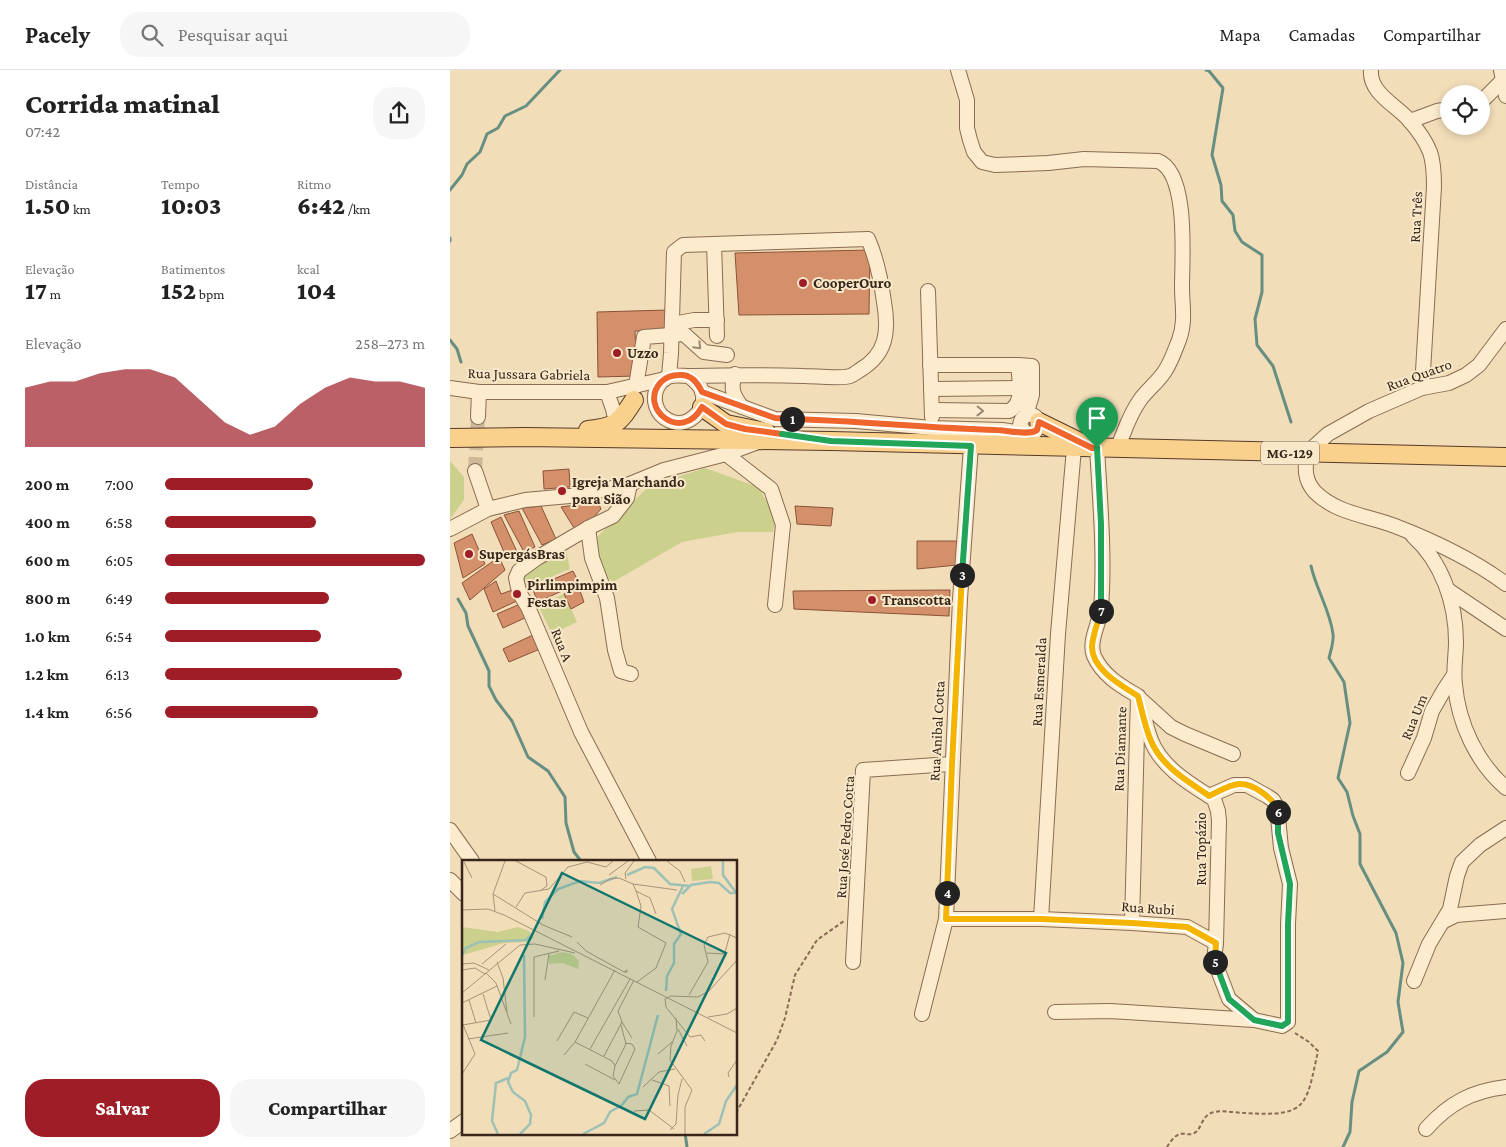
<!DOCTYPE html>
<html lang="pt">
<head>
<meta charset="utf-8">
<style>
	:root { --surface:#fff; --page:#f6f6f6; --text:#222; --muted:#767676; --line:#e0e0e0; --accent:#9e1d26 }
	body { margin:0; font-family:"Crimson Pro",serif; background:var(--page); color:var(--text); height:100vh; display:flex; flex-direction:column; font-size:19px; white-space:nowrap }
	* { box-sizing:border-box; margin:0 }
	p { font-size:16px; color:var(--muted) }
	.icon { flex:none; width:28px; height:28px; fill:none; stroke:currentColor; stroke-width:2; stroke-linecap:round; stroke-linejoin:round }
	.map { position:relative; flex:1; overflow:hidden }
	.side { display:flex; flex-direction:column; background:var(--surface); width:450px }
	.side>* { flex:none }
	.fabs { position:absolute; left:990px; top:15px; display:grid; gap:10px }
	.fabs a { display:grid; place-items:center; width:50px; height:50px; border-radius:50%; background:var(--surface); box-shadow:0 2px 8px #0003; font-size:25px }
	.pin { position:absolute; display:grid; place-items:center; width:42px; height:42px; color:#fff; margin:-51px -21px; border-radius:50% 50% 50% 0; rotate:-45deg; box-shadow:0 0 5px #0007 }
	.pin .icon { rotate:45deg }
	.km { position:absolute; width:25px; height:25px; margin:-12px; border-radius:50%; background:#222; color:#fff; font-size:14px; line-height:25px; text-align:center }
	.round { display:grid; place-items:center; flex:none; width:52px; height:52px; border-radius:20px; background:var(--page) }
	.summary { display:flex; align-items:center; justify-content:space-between; height:85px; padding:0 25px }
	h1 { font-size:28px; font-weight:800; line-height:38px }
	.stats { display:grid; grid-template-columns:repeat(3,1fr); gap:8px; height:85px; padding:5px 25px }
	.stats div { display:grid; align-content:center }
	.stats b { font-size:25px; font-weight:800 }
	.stats small { font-size:14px; font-weight:400 }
	.stats p { font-size:14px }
	.chart { height:140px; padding:10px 25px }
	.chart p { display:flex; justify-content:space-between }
	.chart svg { width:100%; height:90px; margin-top:5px; fill:var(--accent); opacity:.7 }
	.button { display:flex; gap:10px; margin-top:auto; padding:10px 25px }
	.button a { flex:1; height:58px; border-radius:20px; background:var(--accent); color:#fff; font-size:20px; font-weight:800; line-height:58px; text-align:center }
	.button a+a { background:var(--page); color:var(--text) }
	ul { padding:0 25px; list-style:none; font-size:16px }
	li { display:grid; grid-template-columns:80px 60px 1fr; align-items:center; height:38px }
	li i { height:12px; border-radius:6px; background:var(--accent) }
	header { display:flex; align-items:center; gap:30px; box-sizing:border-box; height:70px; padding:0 25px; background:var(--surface); border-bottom:1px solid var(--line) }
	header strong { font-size:24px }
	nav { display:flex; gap:28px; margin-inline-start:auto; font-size:18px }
	.search { width:350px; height:45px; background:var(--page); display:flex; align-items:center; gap:12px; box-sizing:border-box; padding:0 18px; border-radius:20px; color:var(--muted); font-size:19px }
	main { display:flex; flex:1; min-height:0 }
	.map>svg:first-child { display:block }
</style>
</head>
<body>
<header>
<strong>Pacely</strong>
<div class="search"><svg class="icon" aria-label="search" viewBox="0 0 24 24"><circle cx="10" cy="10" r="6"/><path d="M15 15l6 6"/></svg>Pesquisar aqui</div>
<nav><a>Mapa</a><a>Camadas</a><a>Compartilhar</a></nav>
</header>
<main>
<section class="side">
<div class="summary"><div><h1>Corrida matinal</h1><p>07:42</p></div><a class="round"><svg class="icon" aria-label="share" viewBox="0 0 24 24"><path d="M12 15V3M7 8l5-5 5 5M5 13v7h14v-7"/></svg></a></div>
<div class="stats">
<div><p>Distância</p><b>1.50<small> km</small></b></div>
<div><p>Tempo</p><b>10:03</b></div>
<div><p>Ritmo</p><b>6:42<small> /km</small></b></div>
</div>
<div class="stats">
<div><p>Elevação</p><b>17<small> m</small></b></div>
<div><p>Batimentos</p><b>152<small> bpm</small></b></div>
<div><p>kcal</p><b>104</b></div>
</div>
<div class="chart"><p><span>Elevação</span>258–273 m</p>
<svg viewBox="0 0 160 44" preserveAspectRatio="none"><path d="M0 44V15L10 12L20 12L30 8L40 6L50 6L60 10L70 21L80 32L90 38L100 34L110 23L120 15L130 10L140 12L150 12L160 15V44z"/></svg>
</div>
<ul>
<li><b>200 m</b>7:00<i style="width:57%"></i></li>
<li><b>400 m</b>6:58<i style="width:58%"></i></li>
<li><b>600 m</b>6:05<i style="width:100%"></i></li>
<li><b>800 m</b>6:49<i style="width:63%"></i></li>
<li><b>1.0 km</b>6:54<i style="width:60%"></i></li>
<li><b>1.2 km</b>6:13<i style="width:91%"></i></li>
<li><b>1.4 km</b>6:56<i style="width:59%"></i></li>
</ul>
<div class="button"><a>Salvar</a><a>Compartilhar</a></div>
</section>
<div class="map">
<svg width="1056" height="1077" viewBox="0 0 1056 1077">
	<rect width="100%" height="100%" fill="#f2ddb9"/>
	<!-- green -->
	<g fill="#ccd08d">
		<polygon points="0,391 14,407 14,430 0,449"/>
		<polygon points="255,398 308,417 326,446 323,462 287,462 232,472 163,512 155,506 144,470 199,416"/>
		<polygon points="116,480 120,499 74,518 71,508 76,499"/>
		<polygon points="114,524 127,552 102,564 88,535"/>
	</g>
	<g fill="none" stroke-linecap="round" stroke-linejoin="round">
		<!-- stream -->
		<g stroke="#668f82" stroke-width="3">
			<polyline points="756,0 759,1 773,18 762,85 771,115 772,131 783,145 785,161 792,172 812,185 812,222 805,249 807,275 823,296 841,352"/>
			<polyline points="0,120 12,105 17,94 30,82 37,64 48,58 55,46 76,36 110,0"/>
			<polyline points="0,168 0,171"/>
			<polyline points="0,270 7,279 11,292"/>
			<path d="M861,496c5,23 19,44 22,68 1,7 -2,16 -4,24l15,24 6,41 -12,55 9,14 6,24 7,18v30l36,69 7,30 -5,39 5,30 -16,20 -28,19 -7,31 -2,30 -7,15"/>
			<polyline points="8,529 16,543 18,556 39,601 39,616 46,630 62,651 78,687 98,701 115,727 116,753 124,782 131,791"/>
			<polyline points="235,1063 237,1077"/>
		</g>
	</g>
	<!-- building -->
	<g fill="#d4906b" stroke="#8b5236">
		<polygon points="420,180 419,244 289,245 285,183"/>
		<polygon points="218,240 218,260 185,261 187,306 148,307 147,242"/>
		<polygon points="119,399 120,417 94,419 93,401"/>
		<polygon points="148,432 151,439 143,448 124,458 111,437"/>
		<polygon points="91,436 106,469 92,475 72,438"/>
		<polygon points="345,436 383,438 381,456 347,454"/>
		<polygon points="69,441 85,477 74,482 54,445"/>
		<polygon points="51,447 69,486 57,489 41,452"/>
		<polygon points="22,464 35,494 13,508 4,473"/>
		<polygon points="467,471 507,471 507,495 467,499"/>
		<polygon points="49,487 55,500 20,530 12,513"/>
		<polygon points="123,501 129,513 88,532 82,518"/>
		<polygon points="46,511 51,524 65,519 69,530 43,542 34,519"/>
		<polygon points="129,518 134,532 121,539 114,524"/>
		<polygon points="500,520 499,546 344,539 343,521"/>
		<polygon points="70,534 77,547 53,558 47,544"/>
		<polygon points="83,565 90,579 59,592 53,579"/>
	</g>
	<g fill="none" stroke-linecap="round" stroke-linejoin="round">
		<!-- minor-tunnel -->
		<polyline stroke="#cdb899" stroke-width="14" stroke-dasharray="14 7" stroke-linecap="butt" points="25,401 28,347"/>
		<!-- minor casing -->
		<g stroke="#896c53" stroke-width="16">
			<g id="minor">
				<path d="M508,0l9,30v28l3,12 4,12 8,10 13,3 53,-2 36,-4 74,2c31,12 24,97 24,126 0,18 4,34 -3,53 -4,10 -8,22 -14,31 -7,11 -18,19 -25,29 -11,15 -16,33 -23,49"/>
				<path d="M921,0c-2,23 25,35 38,50 8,9 17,22 21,32 4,11 4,24 4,35l-12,201"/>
				<polyline points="1051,0 1056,26"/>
				<polyline points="1031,32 1053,10"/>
				<polyline points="960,51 987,41 999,39"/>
				<polyline points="264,174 267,266"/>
				<polyline points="478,221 482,347"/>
				<polyline points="223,254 244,250 267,250"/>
				<path d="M1056,259l-27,36 -13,10 -17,8 -27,5 -53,23 -41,23 -21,19c-2,15 -3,27 8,39 22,22 52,23 80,34 39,15 77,33 111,58"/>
				<path d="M480,295h88c1,14 7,38 -9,46l-77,-1"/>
				<polyline points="568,295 582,296 582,325 576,345"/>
				<path d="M285,304c-5,15 -2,21 7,33"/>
				<path d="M219,306l2,-23 3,-101 9,-7 185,-6c9,20 13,41 16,63 5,29 3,52 -24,68 -3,2 -7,5 -10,6 -9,3 -35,0 -46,0 -37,-1 -73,-1 -110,0 -15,1 -28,-6 -37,12 -5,12 -1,26 11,32 18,10 40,-9 34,-29 -2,-6 -7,-10 -12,-14"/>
				<polyline points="186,316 194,267 234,264 254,282 277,285"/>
				<polyline points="0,318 29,322 157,322 215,309"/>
				<polyline points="481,319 570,318"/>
				<polyline points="157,322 163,339 166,353"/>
				<path d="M252,322l73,27 81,2 76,7 70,2 27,4 5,-1 5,-7c0,-15 -18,-15 -19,0l5,6"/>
				<polyline points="28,347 29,322"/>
				<path d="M647,378c3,52 8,108 4,160 -1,15 -13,33 -7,48 9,20 27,30 44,40l-6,227"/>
				<polyline points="276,384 321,419 333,455 325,535"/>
				<polyline points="25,401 38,439"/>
				<polyline points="180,414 177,428 163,446 140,457 87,488 69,501 66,508 68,517 70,524 78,537 131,662 199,791"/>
				<polyline points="138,458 142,488 157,528 165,580 171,601 181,604"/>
				<polyline points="0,459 38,439 75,430 131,425 180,414 214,400 276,384 308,372"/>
				<path d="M963,466c29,26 43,67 43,106 0,14 -3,28 -1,42 3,39 22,79 51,104"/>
				<polyline points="998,520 1056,559"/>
				<polyline points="688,627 721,657 735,664 783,684"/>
				<path d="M692,639c3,10 5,21 9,31 10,27 39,44 63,59l4,12 1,10 -3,122"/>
				<polyline points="958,703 974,668 982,641 994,620 1004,605"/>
				<polyline points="0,760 22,791"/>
				<polyline points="0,810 14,824"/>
				<polyline points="496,849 591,849 682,853 737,857 766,873 764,890 779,929 804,950 832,956 838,952 838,854 840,814 831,778 827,737 823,730 817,726 797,715 784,715 759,726"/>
				<polyline points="591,849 608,564 624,378"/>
				<polyline points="994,851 1006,845 1056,841"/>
				<polyline points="403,892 413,700 501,694"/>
				<polyline points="964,911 979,874 1000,839 1007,806 1012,792 1030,775 1056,758"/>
				<polyline points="605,942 660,941 804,950"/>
				<polyline points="472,944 496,849 510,529 521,376"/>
				<path d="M976,1059c23,-26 46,-38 80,-42"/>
				<polyline points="0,1061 14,1051"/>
			</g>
		</g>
		<!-- major casing -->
		<g stroke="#563a28" stroke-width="20">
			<g id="major">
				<polyline points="252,337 276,354 316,362"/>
				<polyline points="589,352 638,376"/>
				<path d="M138,360c29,-3 31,-7 46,-30"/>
				<polyline points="0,368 74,367 381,371 1056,387"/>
			</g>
		</g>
		<!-- path -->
		<g stroke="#896c53" stroke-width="2" stroke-dasharray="4 2.5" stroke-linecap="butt">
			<polyline points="286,1043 327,970 335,948 345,905 367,870 394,851"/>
			<path d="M717,1077c3,-5 7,-11 13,-13 4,-1 8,1 12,0 11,-3 8,-20 23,-22 9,-2 21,1 31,1 62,4 60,-7 72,-62l-9,-9 -14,-9"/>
		</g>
		<!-- minor -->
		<use href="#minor" stroke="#fcebcd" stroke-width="14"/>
		<!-- major -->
		<use href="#major" stroke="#fad18c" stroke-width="18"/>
	</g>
	<!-- one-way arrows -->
	<defs><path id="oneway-chevron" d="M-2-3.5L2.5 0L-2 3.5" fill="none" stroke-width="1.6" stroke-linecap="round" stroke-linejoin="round" transform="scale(1.25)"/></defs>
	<g stroke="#9a8873">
		<use href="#oneway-chevron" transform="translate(248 276) rotate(45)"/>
		<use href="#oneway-chevron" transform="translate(530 341) rotate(1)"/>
	</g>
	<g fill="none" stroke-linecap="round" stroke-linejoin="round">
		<!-- split-1 casing -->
		<g stroke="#fff" stroke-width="10">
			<path id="split-1" d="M342,349c68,2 136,9 204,11 11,0 33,6 41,0l2,-8 53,26h5"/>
		</g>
		<!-- split-2 casing -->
		<g stroke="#fff" stroke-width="10">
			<path id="split-2" d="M332,364l-37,-5 -19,-5 -24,-17c-20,37 -65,1 -41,-25 5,-5 11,-7 18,-7 12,-1 18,7 23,17l73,26 17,1"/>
		</g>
		<!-- split-3 casing -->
		<g stroke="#fff" stroke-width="10">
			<polyline id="split-3" points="332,364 381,371 521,376 512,505"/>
		</g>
		<!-- split-4 casing -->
		<g stroke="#fff" stroke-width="10">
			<polyline id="split-4" points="497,823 502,694 512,505"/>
		</g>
		<!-- split-5 casing -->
		<g stroke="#fff" stroke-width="10">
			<polyline id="split-5" points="497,823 496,849 591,849 682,853 737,857 766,873 765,892"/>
		</g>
		<!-- split-6 casing -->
		<g stroke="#fff" stroke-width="10">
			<polyline id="split-6" points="765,892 779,929 804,950 832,956 838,952 838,854 840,814 828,763 828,742"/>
		</g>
		<!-- split-7 casing -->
		<g stroke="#fff" stroke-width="10">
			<path id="split-7" d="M651,541c-3,11 -8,23 -9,35 -1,23 30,40 46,50 4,15 7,31 13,45 11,26 37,40 58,55 9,-4 19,-11 30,-12 14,-1 36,15 39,28"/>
		</g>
		<!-- split-8 casing -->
		<g stroke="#fff" stroke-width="10">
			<polyline id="split-8" points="647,378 651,454 651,541"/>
		</g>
		<!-- split-1 -->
		<use href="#split-1" stroke="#f0652b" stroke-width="6"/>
		<!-- split-2 -->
		<use href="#split-2" stroke="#f0652b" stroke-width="6"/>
		<!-- split-3 -->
		<use href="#split-3" stroke="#22a559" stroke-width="6"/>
		<!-- split-4 -->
		<use href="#split-4" stroke="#f5b400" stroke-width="6"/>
		<!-- split-5 -->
		<use href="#split-5" stroke="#f5b400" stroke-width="6"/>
		<!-- split-6 -->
		<use href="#split-6" stroke="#22a559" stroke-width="6"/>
		<!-- split-7 -->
		<use href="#split-7" stroke="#f5b400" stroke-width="6"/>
		<!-- split-8 -->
		<use href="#split-8" stroke="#22a559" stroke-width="6"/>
	</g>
	<!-- markers -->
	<g fill="#9e1d26" stroke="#f8e8c9" stroke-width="2">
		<circle cx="353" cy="213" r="5"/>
		<circle cx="167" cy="283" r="5"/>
		<circle cx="112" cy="421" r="5"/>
		<circle cx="19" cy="484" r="5"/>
		<circle cx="67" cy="524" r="5"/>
		<circle cx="422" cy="530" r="5"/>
	</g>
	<g text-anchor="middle" stroke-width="4" stroke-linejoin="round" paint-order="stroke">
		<!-- shield labels -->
		<rect fill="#f8e8c9" stroke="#71604e" stroke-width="1" x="811" y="371.5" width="58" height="23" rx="4"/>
		<g font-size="14" font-weight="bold" fill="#372619">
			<text x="840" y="388">MG-129</text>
		</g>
		<!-- street labels -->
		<g font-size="15" fill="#372619" stroke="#f8e8c9">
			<text transform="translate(966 147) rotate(-87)" y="5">Rua Três</text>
			<text transform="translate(79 304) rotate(1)" y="5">Rua Jussara Gabriela</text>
			<text transform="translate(969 305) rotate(-20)" y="5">Rua Quatro</text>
			<text transform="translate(112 575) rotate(68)" y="5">Rua A</text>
			<text transform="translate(589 612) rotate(-87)" y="5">Rua Esmeralda</text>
			<text transform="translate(964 647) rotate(-68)" y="5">Rua Um</text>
			<text transform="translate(487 661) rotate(-87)" y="5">Rua Anibal Cotta</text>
			<text transform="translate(670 679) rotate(-88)" y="5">Rua Diamante</text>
			<text transform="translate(395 767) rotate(-86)" y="5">Rua José Pedro Cotta</text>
			<text transform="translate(751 779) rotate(-90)" y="5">Rua Topázio</text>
			<text transform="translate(698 838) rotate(4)" y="5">Rua Rubi</text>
		</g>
		<!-- poi labels -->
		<g font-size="15" font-weight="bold" fill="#372619" stroke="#f8e8c9" text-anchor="start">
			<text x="363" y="218">CooperOuro</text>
			<text x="177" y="288">Uzzo</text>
			<text x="122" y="417">Igreja Marchando<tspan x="122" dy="17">para Sião</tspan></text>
			<text x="29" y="489">SupergásBras</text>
			<text x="77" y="520">Pirlimpimpim<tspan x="77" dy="17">Festas</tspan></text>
			<text x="432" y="535">Transcotta</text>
		</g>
	</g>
	<!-- overview -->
	<g transform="translate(12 790)">
		<rect width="275" height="275" fill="#f2ddb9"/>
		<path d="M249,6l2,13 -21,2 -1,-12zM0,67l36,5 20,-5 11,4 5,6 -5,5 -25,1 -41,12zM100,92l10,2 7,7 -1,8 -15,-6 -14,1v-8z" fill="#ccd08d"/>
		<path fill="none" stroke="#9ec1b5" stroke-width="2.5" d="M261,1v14l14,19M165,15l18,-8 9,1 16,16 20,2M220,34l9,-9 19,-3 9,1 11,10h5M80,59l3,-17 13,-13 22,-8 19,2 18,-6M0,95l4,-7 13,-6 47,-2 4,-4M204,131l1,-15 7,-13v-19l7,-10 -9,-25 11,-23M36,274l-6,-13 4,-38 12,-5M58,274l10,-10 1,-9 -6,-14 -12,-9 -5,-10 3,-9 6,-3 8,-33 -1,-82M121,274l21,-11 6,-11 12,-7 6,-8 9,-3 21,-79M242,274l15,-10 7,-23 11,-16"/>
		<path fill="none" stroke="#a79479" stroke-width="1" d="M54,1l30,16 1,9 -6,4M205,1l13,10 5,11M2,2l8,16M147,15l19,-14M164,19l-1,-6 9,-12M171,24l3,7 14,7 6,16M138,25l10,-6 9,-1 14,6 44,6M174,31l5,15 -3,21 28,16 -10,25 -19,14M31,34l50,31 29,12M54,47l9,-14 24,-4 19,-22 19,-5 19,5 7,-6M0,50l26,-1 16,6 233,118M33,51l-2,-17 12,-33M115,82l9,9 38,21 3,-2v2h-3M245,93l18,1M261,100l7,-26M35,102l6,16 4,34M0,104l12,-1 15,7M20,104l24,-20M0,110l13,-2 10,6M24,113l10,10 15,41M83,120l4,-26M0,133l58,-48 15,-1 40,9M227,135l19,-33 -4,-17 4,-8 17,-4 12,5M7,140l7,23M0,143l35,-17M72,157v-60l25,-6M246,157l19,-3 10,-6M214,158l1,13 -6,15 -1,14 22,30 -7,17v27M0,162l13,32 -13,20M160,162l10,16M1,165l28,-5 -8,-26M216,169l9,17M6,179l40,-6M95,181l17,-29 14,6M243,181l-4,-6 -11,2 -24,-30 -1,-8 6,-3 27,1 11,-6 28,-31M113,182l37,19 3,5 -2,10 6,8 16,-35 -3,-5 -7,-1M128,189l40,-70M196,194l14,-12M102,195l11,-13 40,-72M142,196l18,-34 -4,-11 16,-31M123,204l30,16M153,206l11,-22 -5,-19M267,217l-1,-4 9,-13M190,220l17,6 1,20M181,227l16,-15 16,-3M172,251l15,-1 25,19M208,270l6,-6 2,-29 4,-16"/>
		<path fill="#0f766e" fill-opacity="0.15" stroke="#0f766e" stroke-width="2.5" d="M100,13l164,80 -81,166 -164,-79z"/>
		<rect width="275" height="275" fill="none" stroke="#372619" stroke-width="2.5"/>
	</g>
</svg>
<div class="fabs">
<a><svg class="icon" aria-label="locate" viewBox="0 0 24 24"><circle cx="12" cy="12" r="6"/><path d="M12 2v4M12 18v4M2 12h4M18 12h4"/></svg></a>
</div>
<div class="pin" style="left:647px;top:378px;background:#1e9e55"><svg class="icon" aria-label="arrive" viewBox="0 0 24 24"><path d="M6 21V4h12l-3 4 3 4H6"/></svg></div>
<b class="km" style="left:342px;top:349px">1</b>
<b class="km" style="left:512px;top:505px">3</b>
<b class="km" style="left:497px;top:823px">4</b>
<b class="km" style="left:765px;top:892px">5</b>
<b class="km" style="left:828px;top:742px">6</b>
<b class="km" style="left:651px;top:541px">7</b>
</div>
</main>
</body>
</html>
